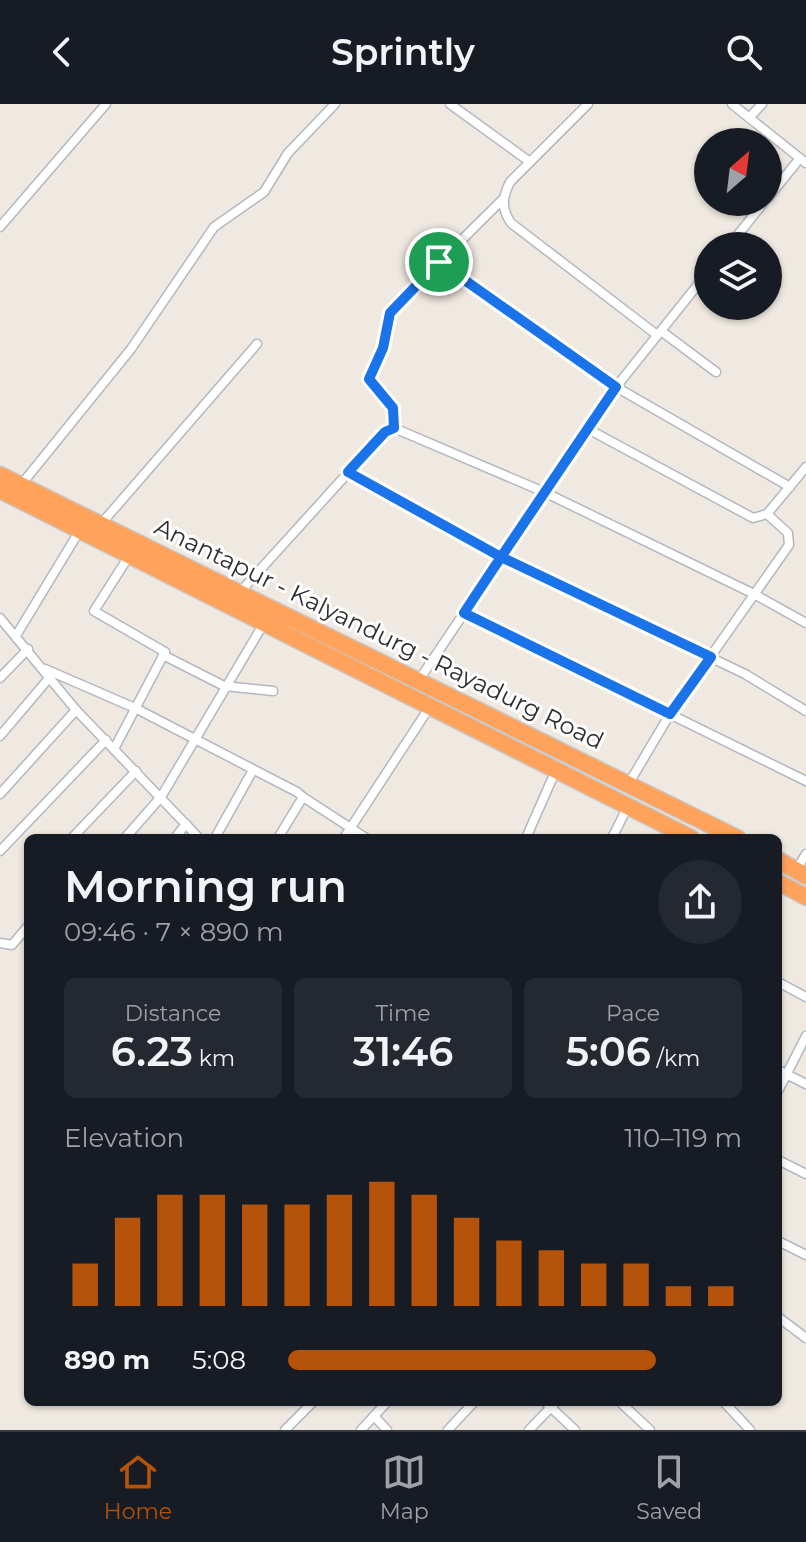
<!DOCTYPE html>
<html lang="en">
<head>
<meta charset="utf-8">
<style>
	:root { --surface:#171b24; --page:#242831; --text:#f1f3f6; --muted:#9ea1a6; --line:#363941; --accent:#b45309 }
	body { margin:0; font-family:Montserrat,sans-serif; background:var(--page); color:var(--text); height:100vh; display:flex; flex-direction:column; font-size:30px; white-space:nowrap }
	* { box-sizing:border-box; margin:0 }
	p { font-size:26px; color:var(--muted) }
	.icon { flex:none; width:44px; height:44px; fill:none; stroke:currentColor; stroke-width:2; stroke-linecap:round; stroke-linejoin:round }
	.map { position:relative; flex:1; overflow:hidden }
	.panel { position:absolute; left:24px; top:730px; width:758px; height:572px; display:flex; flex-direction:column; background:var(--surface); border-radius:12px; box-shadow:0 2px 6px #0004 }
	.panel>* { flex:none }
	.needle { width:52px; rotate:28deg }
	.fabs { position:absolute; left:694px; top:24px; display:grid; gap:16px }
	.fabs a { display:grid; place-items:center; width:88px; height:88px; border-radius:50%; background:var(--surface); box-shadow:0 2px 6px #0004; font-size:40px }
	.pin { position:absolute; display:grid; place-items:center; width:68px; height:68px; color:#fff; margin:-34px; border:4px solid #fff; border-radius:50%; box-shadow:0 2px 8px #0007 }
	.round { display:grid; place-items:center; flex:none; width:84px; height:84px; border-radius:42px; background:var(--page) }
	.summary { display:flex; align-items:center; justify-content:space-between; height:136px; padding:0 40px }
	h1 { font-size:44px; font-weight:600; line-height:60px }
	.figures { display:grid; grid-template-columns:repeat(3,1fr); gap:12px; height:136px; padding:8px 40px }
	.figures div { display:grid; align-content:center; border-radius:12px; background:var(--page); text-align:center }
	.figures b { font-size:40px; font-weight:600 }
	.figures small { font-size:22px; font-weight:400 }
	.figures p { font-size:22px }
	.chart { height:224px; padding:16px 40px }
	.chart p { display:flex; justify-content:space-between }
	.chart svg { width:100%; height:144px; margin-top:8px; stroke:var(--accent); stroke-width:6 }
	ul { padding:0 40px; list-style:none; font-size:26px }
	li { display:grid; grid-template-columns:128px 96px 1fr; align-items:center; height:60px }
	li i { height:20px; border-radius:10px; background:var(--accent) }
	header { display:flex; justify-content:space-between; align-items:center; height:104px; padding:0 40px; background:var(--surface); font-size:36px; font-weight:600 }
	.tabs { display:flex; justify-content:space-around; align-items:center; height:112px; border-top:2px solid var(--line); background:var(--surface); font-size:22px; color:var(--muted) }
	.tabs a { display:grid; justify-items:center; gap:4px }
	.tabs .selected { color:var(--accent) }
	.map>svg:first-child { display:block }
</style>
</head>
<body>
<header><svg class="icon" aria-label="back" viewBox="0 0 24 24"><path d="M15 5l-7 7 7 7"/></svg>Sprintly<svg class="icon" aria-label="search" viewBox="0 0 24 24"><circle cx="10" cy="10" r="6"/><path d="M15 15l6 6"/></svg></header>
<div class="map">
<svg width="806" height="1326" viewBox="0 0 806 1326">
	<rect width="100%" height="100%" fill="#efe9e1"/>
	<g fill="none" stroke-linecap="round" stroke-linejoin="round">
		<!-- street casing -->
		<g stroke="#b4b7c1" stroke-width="11">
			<g id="street">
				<polyline points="450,0 530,58"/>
				<path d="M588,0l-78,78c-8,16 -9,26 1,41l146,112"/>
				<polyline points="732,0 806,59"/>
				<polyline points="749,14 762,0"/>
				<polyline points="768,94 800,54"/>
				<polyline points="0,123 106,0"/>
				<polyline points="729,142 764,98"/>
				<polyline points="439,158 616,283 790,383"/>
				<polyline points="661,227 716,268"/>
				<polyline points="394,324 393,304 369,275 383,244 386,217 393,204 503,95"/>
				<polyline points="588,325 753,414 767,410 806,363"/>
				<polyline points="348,368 501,453 745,570 806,607"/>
				<polyline points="21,381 131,245 214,123 264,88 288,49 335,0"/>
				<polyline points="101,420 257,240"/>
				<polyline points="240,488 385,328 394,324 544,388 754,490 806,519"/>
				<polyline points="464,509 806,677"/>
				<polyline points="0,514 76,606 199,734"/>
				<polyline points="17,530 80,426"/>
				<polyline points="163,551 224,582 273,587"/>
				<polyline points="45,565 135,604 297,688 303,693 278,734"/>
				<polyline points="0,574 28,545"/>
				<polyline points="419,576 616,283 708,168"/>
				<polyline points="0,632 50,573"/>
				<polyline points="114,645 165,548 94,507 129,452"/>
				<polyline points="629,679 670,610 789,441 788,429 767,410"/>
				<polyline points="0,690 76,606"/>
				<polyline points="303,693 366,734"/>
				<polyline points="72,734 136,667"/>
				<polyline points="125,734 161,693 264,519"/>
				<polyline points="175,734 186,720"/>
				<polyline points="215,734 253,666"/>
				<polyline points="344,734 429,604"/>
				<polyline points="526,734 556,666"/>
				<polyline points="612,734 628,702"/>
				<polyline points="0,747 106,636"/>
				<polyline points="796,766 806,750"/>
				<polyline points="0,839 12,841 28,822"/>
				<polyline points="778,878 806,893"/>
				<polyline points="778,966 806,980"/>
				<polyline points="778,987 806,932"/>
				<polyline points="778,1056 806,1070"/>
				<polyline points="778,1137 806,1151"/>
				<polyline points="778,1213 806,1234"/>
				<polyline points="545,1298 575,1326"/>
				<polyline points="620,1298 650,1326"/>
				<polyline points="724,1298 750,1326"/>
				<polyline points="374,1312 387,1326"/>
				<polyline points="285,1326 313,1298"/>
				<polyline points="361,1326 387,1298"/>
				<polyline points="448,1326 474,1298"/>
				<polyline points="529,1326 556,1298"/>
			</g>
		</g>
		<!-- highway casing -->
		<g stroke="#c9c9c9" stroke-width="19">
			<g id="highway">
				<polyline points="0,371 737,734"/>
				<polyline points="0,386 691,734"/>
				<polyline points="778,756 806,772"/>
				<polyline points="778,778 806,793"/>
			</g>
		</g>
		<!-- street -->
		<use href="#street" stroke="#fff" stroke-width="8"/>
		<!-- highway -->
		<use href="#highway" stroke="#ffa35c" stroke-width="16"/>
	</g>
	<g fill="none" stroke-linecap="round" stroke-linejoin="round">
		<!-- route casing -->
		<g stroke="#fff" stroke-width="16">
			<path id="route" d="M439,158l-49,51 -7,35 -14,31 24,29 1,20 -9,4 -37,40 153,85 210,100 -41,57 -206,-101c50,-76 101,-151 152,-226l-177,-125"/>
		</g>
		<!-- route -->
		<use href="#route" stroke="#1a73e8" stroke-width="10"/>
	</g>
	<g text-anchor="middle" stroke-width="6" stroke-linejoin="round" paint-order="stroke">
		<!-- street labels -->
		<g font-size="24" fill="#2e2e2e" stroke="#fff">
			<text transform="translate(379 530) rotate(26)" y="8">Anantapur - Kalyandurg - Rayadurg Road</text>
		</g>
	</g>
</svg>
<div class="fabs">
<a><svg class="needle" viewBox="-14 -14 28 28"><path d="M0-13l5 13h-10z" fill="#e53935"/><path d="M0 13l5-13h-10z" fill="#9ea1a6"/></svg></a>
<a><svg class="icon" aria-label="layers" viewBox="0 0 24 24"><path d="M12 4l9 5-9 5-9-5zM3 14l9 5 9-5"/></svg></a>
</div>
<div class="pin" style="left:439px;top:158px;background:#1e9e55"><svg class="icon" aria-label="arrive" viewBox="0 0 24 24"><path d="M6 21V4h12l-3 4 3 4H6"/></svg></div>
<section class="panel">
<div class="summary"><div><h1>Morning run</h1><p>09:46 · 7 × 890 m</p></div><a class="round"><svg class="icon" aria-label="share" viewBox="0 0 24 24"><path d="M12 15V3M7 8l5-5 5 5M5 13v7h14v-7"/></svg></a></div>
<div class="figures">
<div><p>Distance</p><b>6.23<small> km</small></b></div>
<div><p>Time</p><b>31:46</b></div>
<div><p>Pace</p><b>5:06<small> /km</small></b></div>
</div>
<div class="chart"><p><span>Elevation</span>110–119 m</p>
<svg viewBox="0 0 160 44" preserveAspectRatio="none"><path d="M5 44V31M15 44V17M25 44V10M35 44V10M45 44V13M55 44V13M65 44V10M75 44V6M85 44V10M95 44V17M105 44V24M115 44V27M125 44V31M135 44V31M145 44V38M155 44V38"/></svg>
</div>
<ul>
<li><b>890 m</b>5:08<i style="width:81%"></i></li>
</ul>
</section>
</div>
<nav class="tabs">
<a class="selected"><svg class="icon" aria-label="home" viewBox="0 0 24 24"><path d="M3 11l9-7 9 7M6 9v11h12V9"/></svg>Home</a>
<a><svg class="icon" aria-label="map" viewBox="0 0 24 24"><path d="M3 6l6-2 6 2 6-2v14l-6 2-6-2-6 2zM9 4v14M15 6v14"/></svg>Map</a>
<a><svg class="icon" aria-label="saved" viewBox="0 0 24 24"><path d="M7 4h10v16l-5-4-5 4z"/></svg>Saved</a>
</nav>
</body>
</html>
